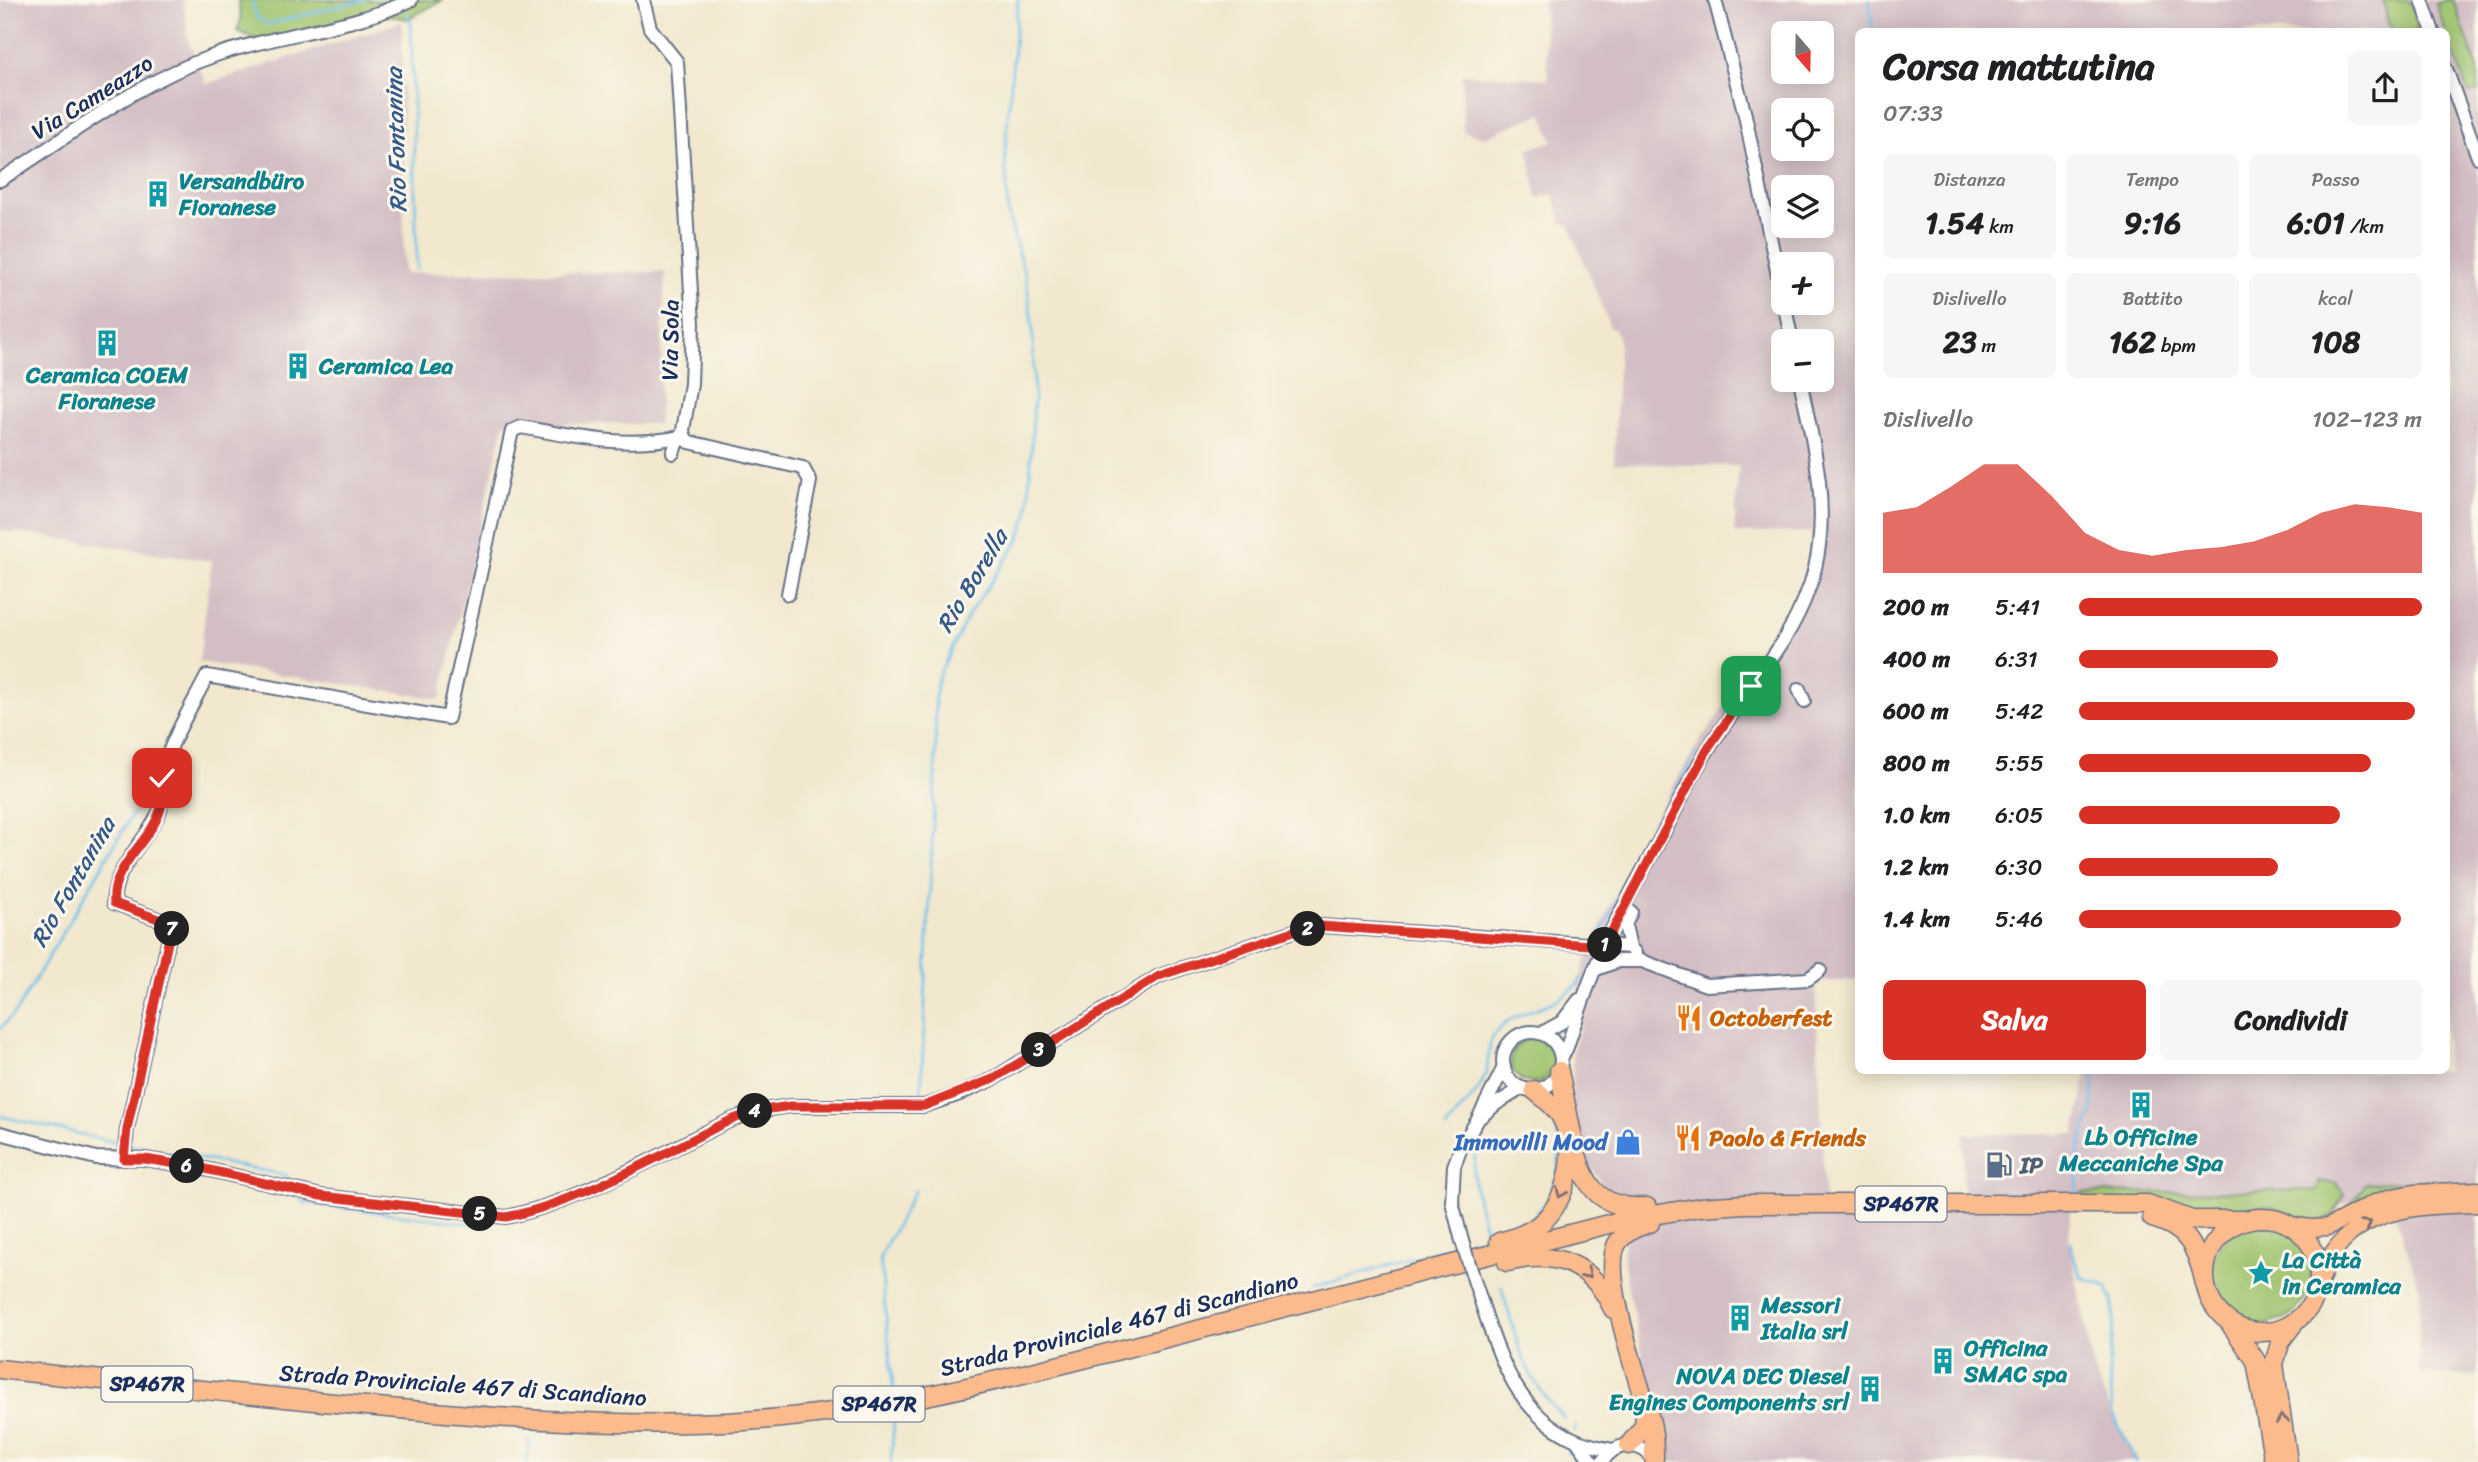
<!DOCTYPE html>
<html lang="it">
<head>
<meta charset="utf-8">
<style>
	:root { --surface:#fff; --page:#f6f6f6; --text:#202124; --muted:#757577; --accent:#d93025 }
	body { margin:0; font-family:Sriracha,sans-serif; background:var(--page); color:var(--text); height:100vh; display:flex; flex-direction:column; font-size:26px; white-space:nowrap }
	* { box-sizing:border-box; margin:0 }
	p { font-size:23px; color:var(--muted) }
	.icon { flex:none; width:38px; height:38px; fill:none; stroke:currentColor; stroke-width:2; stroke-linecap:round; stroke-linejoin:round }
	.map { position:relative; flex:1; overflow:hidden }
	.drawer { position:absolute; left:1855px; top:28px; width:595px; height:1046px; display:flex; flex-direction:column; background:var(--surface); border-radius:10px; box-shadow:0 4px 18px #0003 }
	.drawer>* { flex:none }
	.needle { width:46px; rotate:160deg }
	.buttons { position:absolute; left:1771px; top:21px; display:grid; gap:14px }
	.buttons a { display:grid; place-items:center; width:63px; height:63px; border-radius:10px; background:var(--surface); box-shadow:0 4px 18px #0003; font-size:35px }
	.pin { position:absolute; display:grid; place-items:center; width:60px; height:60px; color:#fff; margin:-30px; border-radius:14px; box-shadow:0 4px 10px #0006 }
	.km { position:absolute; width:35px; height:35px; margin:-18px; border-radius:50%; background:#222; color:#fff; font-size:19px; line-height:35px; text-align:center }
	.round { display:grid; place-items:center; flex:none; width:74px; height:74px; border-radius:10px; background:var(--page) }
	.head { display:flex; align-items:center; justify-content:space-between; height:119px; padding:0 28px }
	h1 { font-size:38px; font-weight:800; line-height:52px }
	.metrics { display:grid; grid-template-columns:repeat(3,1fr); gap:10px; height:119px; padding:7px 28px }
	.metrics div { display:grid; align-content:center; border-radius:10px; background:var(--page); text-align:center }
	.metrics b { font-size:30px; font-weight:800 }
	.metrics small { font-size:19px; font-weight:400 }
	.metrics p { font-size:19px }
	.chart { height:196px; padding:14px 28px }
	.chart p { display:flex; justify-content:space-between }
	.chart svg { width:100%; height:126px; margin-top:7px; fill:var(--accent); opacity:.7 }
	.primary-button { display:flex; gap:14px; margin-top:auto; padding:14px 28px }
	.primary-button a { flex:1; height:80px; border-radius:10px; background:var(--accent); color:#fff; font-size:28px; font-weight:800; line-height:80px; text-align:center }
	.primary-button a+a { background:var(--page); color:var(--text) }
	ul { padding:0 28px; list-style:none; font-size:23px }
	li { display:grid; grid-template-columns:112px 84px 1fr; align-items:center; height:52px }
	li i { height:18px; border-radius:9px; background:var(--accent) }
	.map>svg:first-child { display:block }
</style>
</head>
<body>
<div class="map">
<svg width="2478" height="1462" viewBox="0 0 2478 1462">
	<rect width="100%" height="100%" fill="#fbf7ec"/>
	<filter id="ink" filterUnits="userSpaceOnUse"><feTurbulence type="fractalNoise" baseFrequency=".0143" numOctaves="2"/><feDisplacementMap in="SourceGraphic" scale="14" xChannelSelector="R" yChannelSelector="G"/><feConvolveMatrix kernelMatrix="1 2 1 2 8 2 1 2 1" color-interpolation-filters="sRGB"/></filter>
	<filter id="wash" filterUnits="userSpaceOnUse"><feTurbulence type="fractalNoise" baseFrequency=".00686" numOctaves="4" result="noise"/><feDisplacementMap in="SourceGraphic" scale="28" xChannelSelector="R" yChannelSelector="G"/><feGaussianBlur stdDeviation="1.57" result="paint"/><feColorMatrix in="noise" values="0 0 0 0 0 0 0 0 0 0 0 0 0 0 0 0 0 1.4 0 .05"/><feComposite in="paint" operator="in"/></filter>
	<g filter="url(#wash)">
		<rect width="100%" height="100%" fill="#f1e8ce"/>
		<!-- industrial -->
		<g fill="#d2bec4" fill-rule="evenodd">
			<polygon points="0,0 183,0 188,40 206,84 402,22 404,273 665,272 658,424 504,423 440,699 199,662 212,561 0,530"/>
			<path d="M1543,0h935v1376l-60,-3 2,-84 -29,-86 -321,4 -1,35 25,129 22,52 21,39h-472l-36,-169 -7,-42 9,-34 -27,-29 -22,-37 -10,-40 1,-60 14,-46 -10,-20 13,-36 53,-112 58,-98 60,-81 34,-56 14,-40 3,-30 -78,1 5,-67 -125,-3 5,-123 -4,-11 -5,-2 -41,-103h-7l-8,-30 -17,4 -9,-49 25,-8 -11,-28 -58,24 -21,-6 -1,-57 86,5zM1858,32h588v1039h-359l-12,63h-112v71l-138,1 -10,-224 43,-2zM1783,33h39v39h-39zM1783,110h39v39h-39zM1783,187h39v39h-39zM1783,264h39v39h-39zM1783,341h39v39h-39z"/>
		</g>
		<!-- green -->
		<g fill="#9ec36d" stroke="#5c7966" stroke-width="2">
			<polygon points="238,0 443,0 408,19 374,13 264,43 237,31 241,19"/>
			<polygon points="2383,0 2409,0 2417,22 2416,31 2394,31 2388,23"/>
			<polygon points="2447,0 2453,0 2478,68 2478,92 2468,93 2436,4"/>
			<circle cx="1533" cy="1061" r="22"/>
			<polygon points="2436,1181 2435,1184 2386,1191 2351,1205 2366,1183"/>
			<path d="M2319,1182h16l9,12 -12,23c-21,11 -42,-6 -62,-10 -21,-3 -38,9 -59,8 -43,-3 -86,-10 -129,-15l-1,-7 237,-3z"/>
			<circle cx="2261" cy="1274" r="50"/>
		</g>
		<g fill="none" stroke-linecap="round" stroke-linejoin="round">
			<!-- stream -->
			<g stroke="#71c0ec" stroke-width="2.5">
				<polyline points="252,0 257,18 268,24 364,0"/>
				<polyline points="1869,0 1873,32"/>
				<polyline points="406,12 411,21 417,269"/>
				<polyline points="194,687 202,671"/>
				<polyline points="1597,940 1695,754"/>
				<polyline points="0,1029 18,1009 143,796 160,759"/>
				<polyline points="921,1096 936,752 935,698 938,677 969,614 1018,542 1028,514 1034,399 1033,331 1027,283 1008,214 1005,152 1018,0"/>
				<polyline points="0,1116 123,1144"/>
				<path d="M1446,1129c12,-19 31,-32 39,-53 6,-15 0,-33 13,-46 26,-26 57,-17 83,-51"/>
				<polyline points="129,1145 286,1175 290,1182"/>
				<path d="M1478,1145c-10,32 1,60 9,92"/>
				<polyline points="2074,1198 2078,1181 2077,1161 2082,1138 2092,1112 2095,1071"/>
				<polyline points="302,1200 305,1203 490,1226"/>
				<path d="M1467,1242c19,-4 40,-9 57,-19 33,-19 40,-62 32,-96"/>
				<polyline points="2071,1242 2071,1250 2081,1277 2106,1286 2112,1300 2114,1319 2109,1369 2113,1414 2136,1462"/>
				<path d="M1501,1286c16,53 21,92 63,132"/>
				<polyline points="1313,1288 1457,1245"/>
				<polyline points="894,1395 880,1257 915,1190"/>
				<polyline points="1575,1430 1576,1427"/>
				<polyline points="1567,1451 1579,1462"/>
				<polyline points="527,1462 530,1440"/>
				<polyline points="891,1462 895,1408"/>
			</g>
		</g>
	</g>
	<g filter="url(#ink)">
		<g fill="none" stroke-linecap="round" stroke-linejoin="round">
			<!-- minor casing -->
			<g stroke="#667085" stroke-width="16">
				<g id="minor">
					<polyline points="643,0 650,28 677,62 693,324 691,384 683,430 684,436 689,442 803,468 810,481 788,594"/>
					<polyline points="1715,0 1745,115 1783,300"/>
					<polyline points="2422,0 2433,32"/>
					<polyline points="2446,69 2478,157"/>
					<path d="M0,180c71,-45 136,-98 216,-125 64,-22 135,-26 195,-55"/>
					<polyline points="1784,303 1792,341"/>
					<polyline points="1799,689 1804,701"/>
					<polyline points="1631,912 1625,925 1630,947 1635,953"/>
					<polyline points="1594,970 1618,961 1642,961 1706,985 1808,979 1820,970"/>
					<circle cx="1532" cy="1061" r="29"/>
					<polyline points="1542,1033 1562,1022 1579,1000"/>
					<path d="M1561,1059l6,-12c11,-34 22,-67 37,-100 18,-40 40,-78 61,-117 15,-28 28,-58 45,-84 36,-56 89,-111 105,-178 15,-63 -2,-126 -15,-188"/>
					<polyline points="1482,1116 1496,1104 1522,1088"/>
					<path d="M0,1133l96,25 49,1 56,9 120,28 185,21c77,-16 154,-63 225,-97l25,-9 35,-5h133l33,-11 36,-16 166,-103 135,-45 27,-5 309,21"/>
					<path d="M124,1159l3,-30 45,-205 -58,-21c-3,-31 30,-60 43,-86 9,-16 3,-35 8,-53 9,-30 28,-60 42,-88l241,42 64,-287 9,-4c54,10 108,22 163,9l-7,6 -4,11"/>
					<polyline points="1462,1241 1452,1202 1454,1166 1462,1145 1477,1121 1504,1067"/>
					<path d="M1475,1283c21,62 36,129 101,157 11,5 24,7 36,10"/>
					<polyline points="1577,1441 1592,1462"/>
					<path d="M1602,1462c14,-22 40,-21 54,0"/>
				</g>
			</g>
			<!-- major casing -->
			<g stroke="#667085" stroke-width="19">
				<g id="major">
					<polyline points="2288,1225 2311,1228 2328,1227 2374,1203 2392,1197 2414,1193 2478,1190"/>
					<path d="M2314,1297c6,-13 10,-28 17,-41 31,-51 94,-50 147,-52"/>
				</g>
			</g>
			<!-- highway casing -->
			<g stroke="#667085" stroke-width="21">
				<g id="highway">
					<path d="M1559,1071c4,19 8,39 12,58 9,47 21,82 76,78"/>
					<path d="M2152,1218c37,10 45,31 53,66"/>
					<circle cx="2262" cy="1275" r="57"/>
					<path d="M1650,1223c-13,4 -24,8 -32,19 -19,28 21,141 31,174 5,14 5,29 5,43"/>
					<path d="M1499,1242c13,-3 30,-9 41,-18 28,-23 39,-75 21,-107 -6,-11 -17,-19 -27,-27"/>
					<path d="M1507,1262c48,-12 85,1 106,47"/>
					<polyline points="2231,1325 2256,1361 2274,1462"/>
					<path d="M0,1369c104,12 209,21 314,32 137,13 275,27 413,21 149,-7 295,-47 439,-84 153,-39 306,-78 458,-118l76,-13 45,-3h403l44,16h54"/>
					<polyline points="1629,1445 1644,1426 1645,1412"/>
					<polyline points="2288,1462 2274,1364 2281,1340 2295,1322"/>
				</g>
			</g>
			<!-- minor -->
			<use href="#minor" stroke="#fff" stroke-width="12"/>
			<!-- major -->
			<use href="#major" stroke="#fbbb8d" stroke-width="16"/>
			<!-- highway -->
			<use href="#highway" stroke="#fbbb8d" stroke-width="18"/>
			<!-- minor-bridge casing -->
			<g stroke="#667085" stroke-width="16" stroke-linecap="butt">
				<polyline id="minor-bridge" points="1462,1241 1475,1283"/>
			</g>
			<!-- minor-bridge -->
			<use href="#minor-bridge" stroke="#fff" stroke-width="12"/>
		</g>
		<!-- one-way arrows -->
		<defs><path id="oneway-chevron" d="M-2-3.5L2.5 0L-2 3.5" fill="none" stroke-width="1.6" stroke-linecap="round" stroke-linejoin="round" transform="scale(1.75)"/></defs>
		<g stroke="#806e73">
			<use href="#oneway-chevron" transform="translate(1561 1193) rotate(113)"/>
			<use href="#oneway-chevron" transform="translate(2367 1224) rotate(-32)"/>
			<use href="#oneway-chevron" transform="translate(1587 1274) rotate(39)"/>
			<use href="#oneway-chevron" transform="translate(2282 1419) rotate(-99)"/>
		</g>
	</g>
	<g fill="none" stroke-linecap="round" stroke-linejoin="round" filter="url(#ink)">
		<!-- route casing -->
		<g stroke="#fff" stroke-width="14">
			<path id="route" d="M162,778c0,10 2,23 -2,33 -10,31 -50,56 -46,92l58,21 -45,205 -3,30h21l56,9 120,28 185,21c78,-16 153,-62 225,-97l25,-9 35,-5h133l69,-27 166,-103 135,-45 27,-5 283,20 104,-198 43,-62"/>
		</g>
		<!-- route -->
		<use href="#route" stroke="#d93025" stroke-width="9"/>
	</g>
	<!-- icons -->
	<defs>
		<g id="building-bare" transform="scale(2.1)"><path d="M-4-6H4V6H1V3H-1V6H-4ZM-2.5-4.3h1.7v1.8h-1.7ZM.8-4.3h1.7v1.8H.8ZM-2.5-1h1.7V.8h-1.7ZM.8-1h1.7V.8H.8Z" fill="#0f9aa8" stroke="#fbf7ec" stroke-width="2.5" paint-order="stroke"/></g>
		<g id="restaurant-bare" transform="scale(2.1)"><path d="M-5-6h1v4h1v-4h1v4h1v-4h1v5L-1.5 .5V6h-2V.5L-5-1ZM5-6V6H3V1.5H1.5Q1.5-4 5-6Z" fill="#e8710a" stroke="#fbf7ec" stroke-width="2.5" paint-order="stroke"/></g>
		<g id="shop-bare" transform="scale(2.1)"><path d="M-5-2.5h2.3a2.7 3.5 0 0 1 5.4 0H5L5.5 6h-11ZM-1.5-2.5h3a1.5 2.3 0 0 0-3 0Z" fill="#3f7fe0" stroke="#fbf7ec" stroke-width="2.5" paint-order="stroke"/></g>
		<g id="fuel-bare" transform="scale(2.1)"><path d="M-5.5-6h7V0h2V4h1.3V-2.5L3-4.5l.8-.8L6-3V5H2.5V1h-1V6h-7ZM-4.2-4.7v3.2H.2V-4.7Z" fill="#5c6f8a" stroke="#fbf7ec" stroke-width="2.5" paint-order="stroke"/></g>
		<g id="sight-bare" transform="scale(2.1)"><path d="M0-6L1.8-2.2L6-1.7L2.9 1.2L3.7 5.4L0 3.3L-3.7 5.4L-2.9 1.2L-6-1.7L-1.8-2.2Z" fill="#0f9aa8" stroke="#fbf7ec" stroke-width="2.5" paint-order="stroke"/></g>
	</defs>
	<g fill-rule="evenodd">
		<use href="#building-bare" x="158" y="194"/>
		<use href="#building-bare" x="107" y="343"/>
		<use href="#building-bare" x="298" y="366"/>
		<use href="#restaurant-bare" x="1689" y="1018"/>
		<use href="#building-bare" x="2141" y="1105"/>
		<use href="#restaurant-bare" x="1688" y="1138"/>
		<use href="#shop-bare" x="1628" y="1142"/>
		<use href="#fuel-bare" x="1999" y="1165"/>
		<use href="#sight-bare" x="2261" y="1273"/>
		<use href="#building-bare" x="1740" y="1318"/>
		<use href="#building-bare" x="1943" y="1361"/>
		<use href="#building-bare" x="1870" y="1389"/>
	</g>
	<g text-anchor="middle" stroke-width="6" stroke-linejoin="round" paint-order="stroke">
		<!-- shield labels -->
		<g fill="#fbf7ec" stroke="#5e6b89" stroke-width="2">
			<rect x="1855.5" y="1186.5" width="91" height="35" rx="5"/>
			<rect x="101.5" y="1366.5" width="91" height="35" rx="5"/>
			<rect x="833.5" y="1386.5" width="91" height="35" rx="5"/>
		</g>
		<g font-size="21" font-weight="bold" fill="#1b2f5e">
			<text x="1901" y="1211">SP467R</text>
			<text x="147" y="1391">SP467R</text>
			<text x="879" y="1411">SP467R</text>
		</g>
		<!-- street labels -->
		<g font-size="23" fill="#1b2f5e" stroke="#fbf7ec">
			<text transform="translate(92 97) rotate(-32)" y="8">Via Cameazzo</text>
			<text transform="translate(670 340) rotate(-89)" y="8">Via Sola</text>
			<text transform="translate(1119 1324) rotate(-14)" y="8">Strada Provinciale 467 di Scandiano</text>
			<text transform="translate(463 1385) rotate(4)" y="8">Strada Provinciale 467 di Scandiano</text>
		</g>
		<!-- culture labels -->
		<g font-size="23" font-weight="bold" fill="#0d838f" stroke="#fbf7ec" text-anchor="start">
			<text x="179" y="189">Versandbüro<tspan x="179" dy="26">Fioranese</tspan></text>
			<text x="319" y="374">Ceramica Lea</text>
			<text x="107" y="383" text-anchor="middle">Ceramica COEM<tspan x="107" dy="26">Fioranese</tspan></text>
			<text x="2141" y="1145" text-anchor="middle">Lb Officine<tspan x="2141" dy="26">Meccaniche Spa</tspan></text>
			<text x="2282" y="1268">La Città<tspan x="2282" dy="26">in Ceramica</tspan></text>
			<text x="1761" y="1313">Messori<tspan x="1761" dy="26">Italia srl</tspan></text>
			<text x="1964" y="1356">Officina<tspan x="1964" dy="26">SMAC spa</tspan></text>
			<text x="1849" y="1384" text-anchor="end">NOVA DEC Diesel<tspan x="1849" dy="26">Engines Components srl</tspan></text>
		</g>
		<!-- food labels -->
		<g font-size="23" font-weight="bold" fill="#c56008" stroke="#fbf7ec" text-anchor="start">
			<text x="1710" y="1026">Octoberfest</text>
			<text x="1709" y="1146">Paolo &amp; Friends</text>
		</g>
		<!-- shop labels -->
		<g font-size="23" font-weight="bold" fill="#366cbe" stroke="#fbf7ec" text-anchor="end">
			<text x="1607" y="1150">Immovilli Mood</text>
		</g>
		<!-- service labels -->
		<g font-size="23" font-weight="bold" fill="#4e5e75" stroke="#fbf7ec" text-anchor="start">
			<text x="2020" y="1173">IP</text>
		</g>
		<!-- water labels -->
		<g font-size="24" font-style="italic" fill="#355a89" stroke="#fbf7ec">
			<text transform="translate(396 140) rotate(-92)" y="8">Rio Fontanina</text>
			<text transform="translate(972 581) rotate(-59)" y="8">Rio Borella</text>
			<text transform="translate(73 882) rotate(-60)" y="8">Rio Fontanina</text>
		</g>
	</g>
</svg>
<div class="buttons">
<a><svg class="needle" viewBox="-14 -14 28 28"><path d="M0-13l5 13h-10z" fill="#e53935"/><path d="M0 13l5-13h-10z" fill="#757577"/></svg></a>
<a><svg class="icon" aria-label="locate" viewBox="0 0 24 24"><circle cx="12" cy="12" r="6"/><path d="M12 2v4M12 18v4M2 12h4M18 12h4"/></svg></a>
<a><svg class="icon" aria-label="layers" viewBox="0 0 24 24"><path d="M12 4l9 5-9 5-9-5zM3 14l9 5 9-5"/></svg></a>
<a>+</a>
<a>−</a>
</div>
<div class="pin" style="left:1751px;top:686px;background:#1e9e55"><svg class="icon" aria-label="arrive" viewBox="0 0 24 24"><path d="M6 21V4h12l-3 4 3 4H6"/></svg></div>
<div class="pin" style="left:162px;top:778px;background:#d93025"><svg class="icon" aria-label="check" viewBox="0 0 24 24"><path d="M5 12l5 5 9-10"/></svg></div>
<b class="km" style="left:1605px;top:945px">1</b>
<b class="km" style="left:1308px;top:929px">2</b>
<b class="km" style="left:1039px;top:1050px">3</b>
<b class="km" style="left:755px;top:1111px">4</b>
<b class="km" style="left:480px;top:1214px">5</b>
<b class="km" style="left:187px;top:1166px">6</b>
<b class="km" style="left:172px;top:929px">7</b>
<section class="drawer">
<div class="head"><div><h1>Corsa mattutina</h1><p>07:33</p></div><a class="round"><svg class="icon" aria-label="share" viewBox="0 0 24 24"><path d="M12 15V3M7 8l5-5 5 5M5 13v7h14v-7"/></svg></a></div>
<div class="metrics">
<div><p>Distanza</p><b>1.54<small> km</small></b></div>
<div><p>Tempo</p><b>9:16</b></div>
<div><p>Passo</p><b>6:01<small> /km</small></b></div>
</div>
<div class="metrics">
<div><p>Dislivello</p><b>23<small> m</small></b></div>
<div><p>Battito</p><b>162<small> bpm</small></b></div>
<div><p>kcal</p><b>108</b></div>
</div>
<div class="chart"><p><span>Dislivello</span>102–123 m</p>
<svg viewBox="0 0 160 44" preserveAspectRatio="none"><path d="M0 44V23L10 21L20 14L30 6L40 6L50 17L60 30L70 36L80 38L90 36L100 35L110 33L120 29L130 23L140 20L150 21L160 23V44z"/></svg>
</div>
<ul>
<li><b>200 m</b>5:41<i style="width:100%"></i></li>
<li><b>400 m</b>6:31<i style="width:58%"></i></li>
<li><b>600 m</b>5:42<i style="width:98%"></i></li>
<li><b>800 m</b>5:55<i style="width:85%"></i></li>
<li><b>1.0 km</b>6:05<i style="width:76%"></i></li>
<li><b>1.2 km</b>6:30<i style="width:58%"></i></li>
<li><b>1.4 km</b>5:46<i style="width:94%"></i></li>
</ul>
<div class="primary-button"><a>Salva</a><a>Condividi</a></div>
</section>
</div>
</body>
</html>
